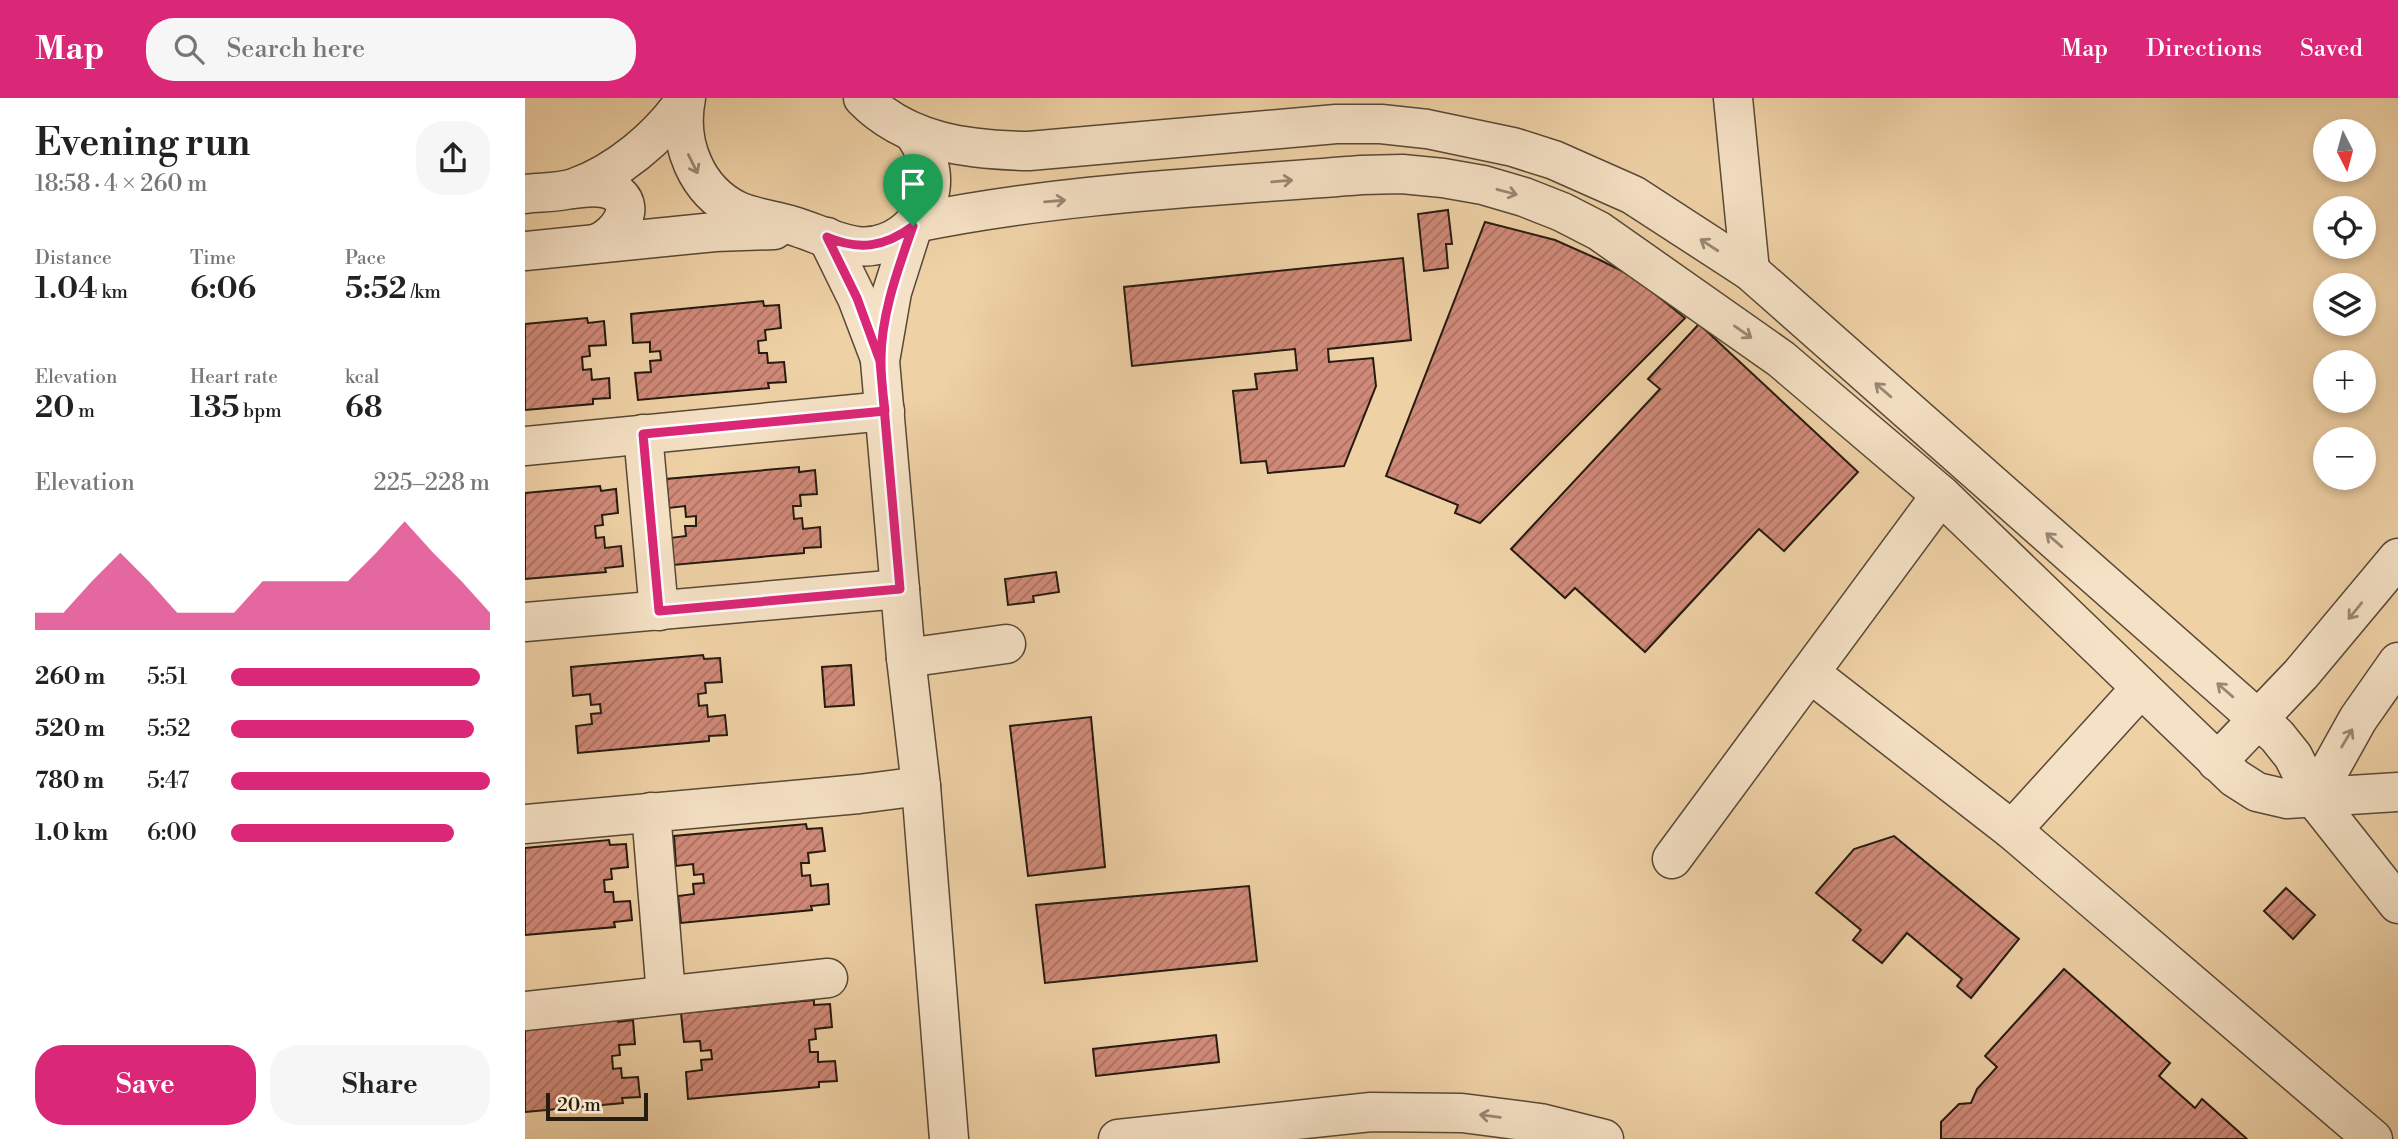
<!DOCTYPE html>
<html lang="en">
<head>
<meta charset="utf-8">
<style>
	:root { --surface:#fff; --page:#f6f6f6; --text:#222; --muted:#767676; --accent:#db2777 }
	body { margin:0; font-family:"Libre Bodoni",serif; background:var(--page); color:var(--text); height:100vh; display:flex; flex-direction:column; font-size:26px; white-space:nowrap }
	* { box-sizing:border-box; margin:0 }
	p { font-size:23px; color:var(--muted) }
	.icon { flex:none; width:38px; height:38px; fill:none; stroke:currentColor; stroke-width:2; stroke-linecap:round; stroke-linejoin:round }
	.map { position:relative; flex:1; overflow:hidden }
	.sheet { display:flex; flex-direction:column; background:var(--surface); width:525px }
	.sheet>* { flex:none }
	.needle { width:46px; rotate:174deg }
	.buttons { position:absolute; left:1788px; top:21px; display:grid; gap:14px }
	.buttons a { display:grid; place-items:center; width:63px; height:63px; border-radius:50%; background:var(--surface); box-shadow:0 4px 10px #0003; font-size:35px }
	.scale { position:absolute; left:21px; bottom:18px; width:102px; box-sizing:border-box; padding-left:7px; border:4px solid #261b10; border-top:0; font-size:19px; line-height:24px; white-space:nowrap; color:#261b10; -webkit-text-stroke:5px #f5e1c5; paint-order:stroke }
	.pin { position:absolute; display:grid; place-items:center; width:60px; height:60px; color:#fff; margin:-72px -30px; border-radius:50% 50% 50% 0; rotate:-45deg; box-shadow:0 0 7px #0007 }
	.pin .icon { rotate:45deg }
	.round { display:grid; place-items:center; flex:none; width:74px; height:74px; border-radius:28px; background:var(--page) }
	.head { display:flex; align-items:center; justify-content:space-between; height:119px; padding:0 35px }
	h1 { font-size:38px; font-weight:600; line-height:52px }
	.stats { display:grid; grid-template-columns:repeat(3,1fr); gap:10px; height:119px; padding:7px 35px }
	.stats div { display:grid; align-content:center }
	.stats b { font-size:30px; font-weight:600 }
	.stats small { font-size:19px; font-weight:400 }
	.stats p { font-size:19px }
	.chart { height:196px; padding:14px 35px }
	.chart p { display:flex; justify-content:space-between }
	.chart svg { width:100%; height:126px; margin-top:7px; fill:var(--accent); opacity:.7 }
	.action { display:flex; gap:14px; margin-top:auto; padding:14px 35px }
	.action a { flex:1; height:80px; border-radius:28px; background:var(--accent); color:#fff; font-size:28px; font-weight:600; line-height:80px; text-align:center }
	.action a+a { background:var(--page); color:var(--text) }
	ul { padding:0 35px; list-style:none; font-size:23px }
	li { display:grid; grid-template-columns:112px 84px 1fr; align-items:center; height:52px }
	li i { height:18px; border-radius:9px; background:var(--accent) }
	header { display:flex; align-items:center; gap:42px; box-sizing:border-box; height:98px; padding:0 35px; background:var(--accent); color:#fff }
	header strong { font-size:33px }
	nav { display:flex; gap:38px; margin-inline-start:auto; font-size:24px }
	.search { width:490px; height:63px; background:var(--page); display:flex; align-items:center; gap:18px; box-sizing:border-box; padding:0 24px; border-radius:28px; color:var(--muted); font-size:26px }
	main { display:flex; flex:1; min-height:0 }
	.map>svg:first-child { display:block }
</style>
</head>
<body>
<header>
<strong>Map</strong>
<div class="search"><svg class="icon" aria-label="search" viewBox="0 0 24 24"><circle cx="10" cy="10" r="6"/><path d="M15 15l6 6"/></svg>Search here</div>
<nav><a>Map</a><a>Directions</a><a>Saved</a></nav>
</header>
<main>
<section class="sheet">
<div class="head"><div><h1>Evening run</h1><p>18:58 · 4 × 260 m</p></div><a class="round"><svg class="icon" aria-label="share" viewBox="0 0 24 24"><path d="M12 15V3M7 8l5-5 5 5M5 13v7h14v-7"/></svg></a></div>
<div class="stats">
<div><p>Distance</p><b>1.04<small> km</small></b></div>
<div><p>Time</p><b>6:06</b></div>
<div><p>Pace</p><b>5:52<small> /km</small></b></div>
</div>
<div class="stats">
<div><p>Elevation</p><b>20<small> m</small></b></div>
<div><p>Heart rate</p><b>135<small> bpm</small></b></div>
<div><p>kcal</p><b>68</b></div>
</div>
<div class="chart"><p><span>Elevation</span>225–228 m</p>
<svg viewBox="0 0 160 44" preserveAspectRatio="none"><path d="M0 44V38L10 38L20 27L30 17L40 27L50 38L60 38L70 38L80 27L90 27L100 27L110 27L120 17L130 6L140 17L150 27L160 38V44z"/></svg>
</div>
<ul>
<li><b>260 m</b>5:51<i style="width:96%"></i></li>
<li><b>520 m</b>5:52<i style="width:94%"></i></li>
<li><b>780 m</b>5:47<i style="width:100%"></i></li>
<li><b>1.0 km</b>6:00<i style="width:86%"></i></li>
</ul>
<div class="action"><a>Save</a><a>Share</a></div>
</section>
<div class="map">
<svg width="1873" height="1041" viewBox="0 0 1873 1041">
	<defs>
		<pattern id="building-hatch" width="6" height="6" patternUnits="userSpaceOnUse" patternTransform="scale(1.75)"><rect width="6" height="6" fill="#d18a79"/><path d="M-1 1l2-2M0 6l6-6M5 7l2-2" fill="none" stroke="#a97062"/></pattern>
	</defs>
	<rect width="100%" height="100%" fill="#efd1a6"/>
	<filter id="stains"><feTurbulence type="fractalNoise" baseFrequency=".00286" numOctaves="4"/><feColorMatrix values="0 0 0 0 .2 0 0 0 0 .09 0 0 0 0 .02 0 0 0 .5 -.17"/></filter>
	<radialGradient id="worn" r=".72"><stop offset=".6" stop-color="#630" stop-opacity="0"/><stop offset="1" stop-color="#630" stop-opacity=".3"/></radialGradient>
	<!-- building -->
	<g fill="url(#building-hatch)" stroke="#261b10" stroke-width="2">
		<polygon points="923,112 927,146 921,146 923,170 899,173 893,116"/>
		<polygon points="960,124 1030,142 1075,162 1109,179 1160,220 955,425 930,415 933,407 861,378"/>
		<polygon points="878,160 886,242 803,251 804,264 848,260 851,288 819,368 743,375 741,363 716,365 708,293 732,291 730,276 772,272 770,251 607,268 599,189"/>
		<polygon points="238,203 239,208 254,207 256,230 240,232 241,242 233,243 234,255 242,255 243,265 259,264 261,284 243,285 244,290 113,302 110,275 126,274 125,263 136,262 135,253 125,254 125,244 108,245 106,216"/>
		<polygon points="62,220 63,225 79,223 81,247 64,248 65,258 57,259 58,272 66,271 67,282 84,280 85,300 68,301 68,306 0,312 0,226"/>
		<polygon points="1174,226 1333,374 1259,453 1234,431 1120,554 1050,490 1040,500 986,451 1135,291 1123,281"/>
		<polygon points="274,369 274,374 290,372 292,396 275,397 276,408 268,408 269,421 277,420 278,431 295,429 296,449 279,450 279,455 148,467 145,440 161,438 160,428 171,428 171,418 161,419 160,408 144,410 141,381"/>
		<polygon points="75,388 76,393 91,391 93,415 77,417 78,427 70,428 71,440 79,439 80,450 96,448 98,468 80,470 81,474 0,481 0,395"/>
		<polygon points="531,474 534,494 508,498 509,504 483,507 480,481"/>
		<polygon points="178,557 179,561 195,560 197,584 180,585 181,595 173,596 174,608 182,607 183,619 200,617 202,637 184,638 184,643 53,655 51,628 67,626 66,616 76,615 75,606 66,607 65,596 48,598 46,569"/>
		<polygon points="326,567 329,607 300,609 297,569"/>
		<polygon points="566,619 580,769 503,778 485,628"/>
		<polygon points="281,726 282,731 297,730 300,753 283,755 284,765 276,765 277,778 285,777 286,788 303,786 304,806 286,808 287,812 156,825 153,798 169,796 168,786 179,785 178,776 169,777 168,766 151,768 149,738"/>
		<polygon points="1369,738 1494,841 1446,900 1432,888 1437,881 1382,835 1357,865 1328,842 1336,832 1291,795 1329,751"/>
		<polygon points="84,742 85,747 101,746 103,769 86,771 87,781 79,782 80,794 88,794 89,804 105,803 107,822 89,824 90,829 0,837 0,750"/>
		<polygon points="724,788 732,863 520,885 511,807"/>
		<polygon points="1761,790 1790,817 1768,841 1739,813"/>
		<polygon points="1539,871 1645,965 1634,978 1670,1010 1677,1001 1722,1041 1416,1041 1416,1024 1434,1006 1446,1005 1452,991 1472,969 1460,958"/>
		<polygon points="289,902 289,907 305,906 307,929 290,931 291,941 284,942 285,954 293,954 293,964 310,963 312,983 294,984 294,989 163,1001 161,974 177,972 176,962 187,961 186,952 176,953 175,943 159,944 156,915"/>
		<polygon points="92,919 93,924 108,922 110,946 94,947 95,957 87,958 88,971 96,970 97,980 113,979 115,999 97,1000 98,1005 0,1014 0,927"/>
		<polygon points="691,937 694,964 571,978 568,951"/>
	</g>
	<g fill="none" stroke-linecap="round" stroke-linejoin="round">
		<!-- minor casing -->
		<g stroke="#584836" stroke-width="41">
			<g id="minor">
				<path d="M161,0c-9,45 10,93 52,113 16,7 36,9 52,14 22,6 44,18 67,21 42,5 81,-35 73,-77 -2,-13 -8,-23 -15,-34"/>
				<path d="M338,0c44,45 106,52 166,53l307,-27h45l46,5 86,18 41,13 79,35 117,76 527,465 16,20 21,42 84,106"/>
				<polyline points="1208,0 1225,173"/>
				<path d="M48,91c13,-2 28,-4 40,2 27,15 4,44 -15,52"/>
				<path d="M0,96c15,-2 35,-1 49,-6 43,-15 86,-51 111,-88"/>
				<path d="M390,125c145,-30 298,-36 446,-48l41,-1 41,4 40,7 41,12 38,15 37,19 182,128 160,136 294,283 22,14 30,7 111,-7"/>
				<polyline points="388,128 367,194 355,263 381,560 396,688 424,1041"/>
				<polyline points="302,139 332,200 354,258"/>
				<polyline points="0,153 190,134 249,132"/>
				<polyline points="118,336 134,513"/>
				<polyline points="0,348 360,313"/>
				<polyline points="0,524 375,491"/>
				<polyline points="381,560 481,546"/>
				<polyline points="1285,575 1487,732 1848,1041"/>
				<polyline points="1692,664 1776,576 1873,460"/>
				<polyline points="1789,700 1833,621 1873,564"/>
				<polyline points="126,714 141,897"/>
				<polyline points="0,726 334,696 396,688"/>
				<polyline points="1487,732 1615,591"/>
				<polyline points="1147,761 1416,397"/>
				<polyline points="0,913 303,880"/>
				<polyline points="593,1041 846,1014 937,1015 1015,1025 1079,1041"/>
			</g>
		</g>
		<!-- minor -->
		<use href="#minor" stroke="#f5e1c5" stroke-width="38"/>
	</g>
	<!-- one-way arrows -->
	<defs><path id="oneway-shaft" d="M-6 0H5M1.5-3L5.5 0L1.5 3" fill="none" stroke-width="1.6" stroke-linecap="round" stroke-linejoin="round" transform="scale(1.75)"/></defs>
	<g stroke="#988874">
		<use href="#oneway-shaft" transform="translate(168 66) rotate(64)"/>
		<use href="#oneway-shaft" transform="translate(757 83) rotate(-5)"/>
		<use href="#oneway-shaft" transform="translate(982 94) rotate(15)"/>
		<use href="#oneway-shaft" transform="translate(530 103) rotate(-5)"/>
		<use href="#oneway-shaft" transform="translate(1184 147) rotate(-147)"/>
		<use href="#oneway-shaft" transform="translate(1218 234) rotate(35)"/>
		<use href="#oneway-shaft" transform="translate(1358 292) rotate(-139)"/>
		<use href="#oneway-shaft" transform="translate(1529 442) rotate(-139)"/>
		<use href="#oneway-shaft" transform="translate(1830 513) rotate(129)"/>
		<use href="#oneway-shaft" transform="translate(1700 592) rotate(-139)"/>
		<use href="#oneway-shaft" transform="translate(1822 640) rotate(-59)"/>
		<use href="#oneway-shaft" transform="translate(965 1018) rotate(-173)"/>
	</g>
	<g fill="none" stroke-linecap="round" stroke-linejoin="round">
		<!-- route casing -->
		<g stroke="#fff" stroke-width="14">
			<path id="route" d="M388,128c-28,21 -54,25 -86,11l30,61 23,63 20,228 -241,22 -16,-177 242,-23c-2,-16 -4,-32 -4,-48 -1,-46 17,-94 32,-137"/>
		</g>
		<!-- route -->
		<use href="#route" stroke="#db2777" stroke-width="9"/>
	</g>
	<rect width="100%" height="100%" filter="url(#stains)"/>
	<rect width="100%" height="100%" fill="url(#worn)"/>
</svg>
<div class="buttons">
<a><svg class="needle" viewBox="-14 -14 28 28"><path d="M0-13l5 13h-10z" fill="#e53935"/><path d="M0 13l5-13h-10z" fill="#767676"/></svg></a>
<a><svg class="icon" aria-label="locate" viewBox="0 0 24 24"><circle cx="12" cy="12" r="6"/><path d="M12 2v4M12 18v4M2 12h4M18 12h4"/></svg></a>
<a><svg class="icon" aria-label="layers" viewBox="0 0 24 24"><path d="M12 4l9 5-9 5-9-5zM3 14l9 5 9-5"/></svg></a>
<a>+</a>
<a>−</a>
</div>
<div class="scale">20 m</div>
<div class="pin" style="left:388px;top:128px;background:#1e9e55"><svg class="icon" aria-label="arrive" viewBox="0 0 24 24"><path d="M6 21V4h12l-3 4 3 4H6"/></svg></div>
</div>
</main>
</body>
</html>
